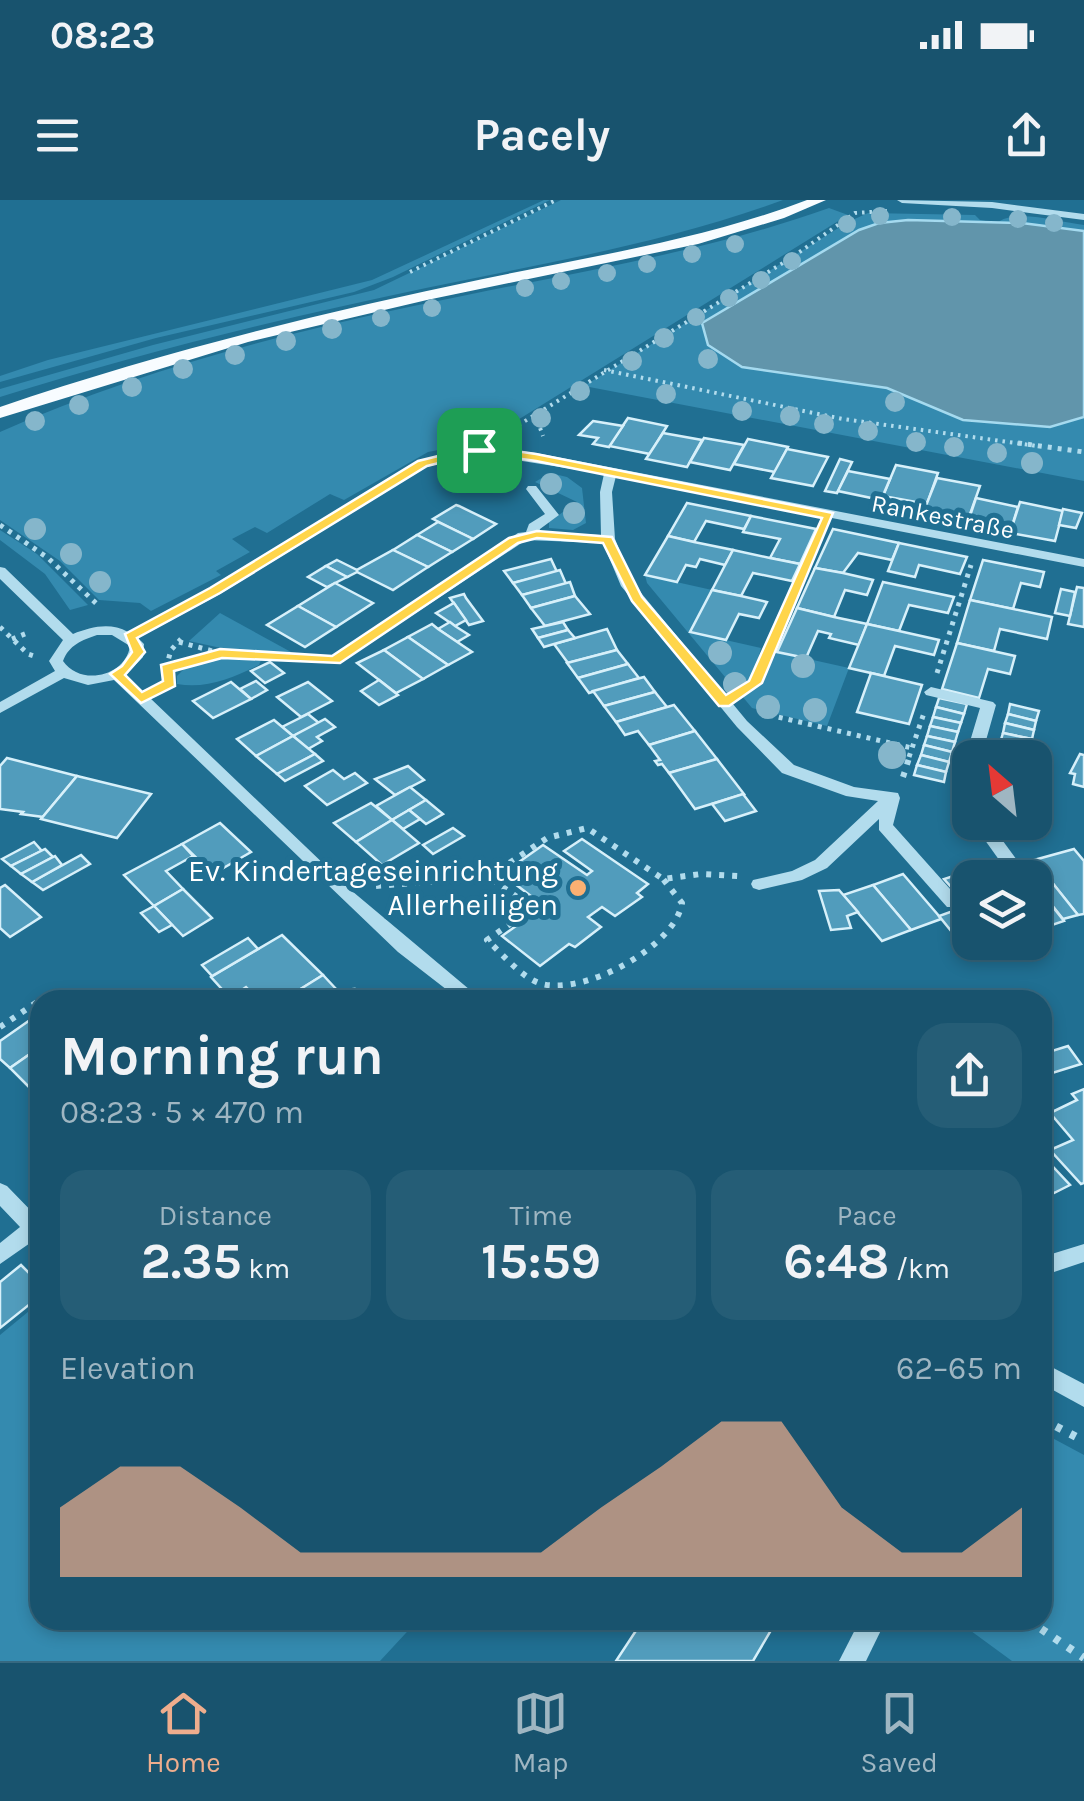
<!DOCTYPE html>
<html lang="en">
<head>
<meta charset="utf-8">
<style>
	:root { --surface:#18536e; --page:#255d76; --text:#f1f3f6; --muted:#9fb6c2; --line:#366981; --accent:#eead8d }
	body { margin:0; font-family:Karla,sans-serif; background:var(--page); color:var(--text); height:100vh; display:flex; flex-direction:column; font-size:38px; white-space:nowrap }
	* { box-sizing:border-box; margin:0 }
	p { font-size:32px; color:var(--muted) }
	.icon { flex:none; width:55px; height:55px; fill:none; stroke:currentColor; stroke-width:2; stroke-linecap:round; stroke-linejoin:round }
	.map { position:relative; flex:1; overflow:hidden }
	.sheet { position:absolute; left:30px; top:790px; width:1022px; height:640px; display:flex; flex-direction:column; background:var(--surface); border-radius:30px; box-shadow:0 5px 15px #0003,0 0 0 2px var(--line) }
	.sheet>* { flex:none }
	.needle { width:65px; rotate:332deg }
	.fabs { position:absolute; left:952px; top:540px; display:grid; gap:20px }
	.fabs a { display:grid; place-items:center; width:100px; height:100px; border-radius:20px; background:var(--surface); box-shadow:0 5px 15px #0003,0 0 0 2px var(--line); font-size:50px }
	.pin { position:absolute; display:grid; place-items:center; width:85px; height:85px; color:#fff; margin:-42px; border-radius:20px; box-shadow:0 5px 15px #0006 }
	.round { display:grid; place-items:center; flex:none; width:105px; height:105px; border-radius:30px; background:var(--page) }
	.head { display:flex; align-items:center; justify-content:space-between; height:170px; padding:0 30px }
	h1 { font-size:55px; font-weight:700; line-height:75px }
	.metrics { display:grid; grid-template-columns:repeat(3,1fr); gap:15px; height:170px; padding:10px 30px }
	.metrics div { display:grid; align-content:center; border-radius:25px; background:var(--page); text-align:center }
	.metrics b { font-size:50px; font-weight:700 }
	.metrics small { font-size:28px; font-weight:400 }
	.metrics p { font-size:28px }
	.chart { height:280px; padding:20px 30px }
	.chart p { display:flex; justify-content:space-between }
	.chart svg { width:100%; height:180px; margin-top:10px; fill:var(--accent); opacity:.7 }
	.status { display:flex; justify-content:space-between; align-items:center; height:70px; padding:0 50px; background:var(--surface); direction:ltr }
	.status svg { height:28px; fill:currentColor }
	header { display:flex; justify-content:space-between; align-items:center; height:130px; padding:0 30px; background:var(--surface); font-size:45px; font-weight:700 }
	.menu { display:flex; justify-content:space-around; align-items:center; height:140px; border-top:2px solid var(--line); background:var(--surface); font-size:28px; color:var(--muted) }
	.menu a { display:grid; justify-items:center; gap:5px }
	.menu .selected { color:var(--accent) }
	.map>svg:first-child { display:block }
</style>
</head>
<body>
<div class="status"><b>08:23</b><svg viewBox="0 0 49 12"><path d="M0 12V9h3v3zM5 12V6h3v6zM10 12V3h3v9zM15 12V0h3v12zM26 1h20v11H26zM47 4h2v5h-2z"/></svg></div>
<header><svg class="icon" aria-label="menu" viewBox="0 0 24 24"><path d="M4 6h16M4 12h16M4 18h16"/></svg>Pacely<svg class="icon" aria-label="share" viewBox="0 0 24 24"><path d="M12 15V3M7 8l5-5 5 5M5 13v7h14v-7"/></svg></header>
<div class="map">
<svg width="1084" height="1461" viewBox="0 0 1084 1461">
	<rect width="100%" height="100%" fill="#206f92"/>
	<!-- green -->
	<g fill="#348aaf">
		<polygon points="544,0 550,0 393,77 354,92 156,138 0,182 0,176 48,160 372,80"/>
		<path d="M561,0h222c-110,41 -236,63 -357,88 -143,30 -286,65 -426,109v-8l153,-44 221,-55z"/>
		<path d="M829,8l19,7 -364,226 -56,11 -84,48 -14,-6 -63,39 -12,-6 -23,12 18,13 -34,19 5,4 -70,36 -11,-8 -41,-3 -39,-39 -60,-41v-88c149,-66 308,-105 467,-137 122,-25 245,-45 362,-87z"/>
		<path d="M868,13l107,2 5,5 17,3c18,-15 62,-1 87,2v256l-500,-95 264,-164z"/>
		<polygon points="550,273 567,277 582,288 586,323 573,330 549,328 549,322 577,302 535,282"/>
		<polygon points="0,330 37,354 88,405 70,410 45,374 0,340"/>
		<polygon points="645,375 712,390 690,432 761,448 753,478 735,489 647,383"/>
		<polygon points="220,413 291,452 244,453 189,441"/>
		<polygon points="777,452 849,468 827,526 752,508 742,496 760,485"/>
		<path d="M219,458l42,2 -2,5c-27,13 -52,24 -82,19v-8l7,-7z"/>
		<polygon points="40,1102 40,1420 418,1420 380,1461 0,1461 0,1135"/>
		<polygon points="1043,1233 1084,1255 1084,1461 1012,1461 956,1420 1042,1420"/>
	</g>
	<!-- water -->
	<polygon fill="#6195ab" stroke="#a5daef" stroke-width="2.5" points="908,20 1022,23 1084,31 1084,217 1050,227 963,220 887,188 742,167 708,145 702,123 859,30 879,23"/>
	<!-- building -->
	<g fill="#519cbc" stroke="#d7f0fa" stroke-width="2.5">
		<polygon points="628,218 667,226 650,254 609,246"/>
		<polygon points="593,221 623,226 609,247 593,244 598,238 579,235"/>
		<polygon points="663,233 702,240 687,267 646,259"/>
		<polygon points="704,238 744,245 730,270 690,262"/>
		<polygon points="748,239 788,247 775,272 734,264"/>
		<polygon points="787,249 828,257 813,286 771,278"/>
		<polygon points="840,259 852,262 837,293 825,291"/>
		<polygon points="896,265 938,273 927,304 883,296"/>
		<polygon points="848,271 890,279 881,300 838,291"/>
		<polygon points="937,278 980,286 969,317 925,308"/>
		<polygon points="976,298 1018,307 1012,326 986,321 984,326 968,322"/>
		<polygon points="1020,302 1063,311 1055,341 1010,333"/>
		<polygon points="687,303 751,316 744,329 706,321 694,342 668,336"/>
		<polygon points="456,305 459,306 496,324 473,339 433,319"/>
		<polygon points="1063,309 1082,313 1076,328 1059,325"/>
		<polygon points="751,316 816,329 800,364 770,358 780,339 743,332"/>
		<polygon points="438,322 473,339 452,352 417,335"/>
		<polygon points="833,329 899,343 892,360 858,353 843,373 815,368"/>
		<polygon points="417,335 452,352 428,367 393,350"/>
		<polygon points="668,336 694,342 733,350 725,365 700,359 696,367 686,365 677,382 645,375"/>
		<polygon points="899,343 967,357 960,374 919,365 915,377 888,371"/>
		<polygon points="393,350 428,367 393,390 355,371"/>
		<polygon points="733,350 770,358 800,364 792,381 753,373 741,396 712,390"/>
		<polygon points="551,359 557,372 513,383 504,371"/>
		<polygon points="337,360 357,370 357,372 347,377 326,366"/>
		<polygon points="983,360 1044,372 1040,387 1021,383 1013,409 970,400"/>
		<polygon points="326,366 347,377 327,387 308,377"/>
		<polygon points="815,368 843,373 873,380 867,395 845,390 834,417 797,408"/>
		<polygon points="560,370 566,384 522,395 513,383"/>
		<polygon points="570,382 575,396 531,408 522,395"/>
		<polygon points="883,382 954,397 948,413 909,405 899,431 867,424"/>
		<polygon points="335,383 373,403 336,427 298,406"/>
		<polygon points="1077,387 1084,388 1084,427 1068,424"/>
		<polygon points="1061,389 1075,392 1070,416 1055,413"/>
		<polygon points="712,390 741,396 767,402 759,418 739,414 726,440 690,432"/>
		<polygon points="464,394 466,398 483,421 469,425 450,398"/>
		<polygon points="575,396 590,414 545,426 531,408"/>
		<polygon points="970,400 1052,417 1047,439 1000,429 994,451 957,443"/>
		<polygon points="454,403 466,420 455,426 436,413"/>
		<polygon points="298,406 336,427 305,447 267,425"/>
		<polygon points="797,408 834,417 867,424 859,445 829,438 831,434 818,431 806,458 777,452"/>
		<polygon points="450,422 455,426 469,435 457,442 438,429"/>
		<polygon points="563,422 568,430 538,438 532,429"/>
		<polygon points="432,424 438,429 472,452 448,465 408,437"/>
		<polygon points="867,424 899,431 939,440 934,455 895,446 884,476 849,468"/>
		<polygon points="607,429 617,450 568,463 554,444"/>
		<polygon points="568,430 575,438 554,444 544,447 538,438"/>
		<polygon points="408,437 448,465 423,479 384,450"/>
		<polygon points="957,443 1015,456 1010,474 988,469 979,498 942,489"/>
		<polygon points="384,450 423,479 396,493 357,463"/>
		<polygon points="617,450 628,464 578,478 567,463"/>
		<polygon points="270,462 284,473 265,483 251,471"/>
		<polygon points="628,464 639,478 589,493 578,478"/>
		<polygon points="871,473 922,485 909,524 857,512"/>
		<polygon points="644,477 655,492 604,506 593,491"/>
		<polygon points="379,480 398,495 379,505 361,491"/>
		<polygon points="256,481 267,490 251,499 240,489"/>
		<polygon points="231,482 251,499 213,518 193,501"/>
		<polygon points="308,482 332,501 301,517 277,497"/>
		<polygon points="655,492 667,507 616,522 604,506"/>
		<polygon points="939,498 967,504 964,514 936,507"/>
		<polygon points="1010,504 1039,511 1036,521 1008,514"/>
		<polygon points="674,505 695,531 649,545 638,531 625,535 616,522"/>
		<polygon points="936,507 964,514 961,523 933,517"/>
		<polygon points="308,514 319,523 293,536 282,527"/>
		<polygon points="1008,514 1036,521 1034,530 1005,523"/>
		<polygon points="933,517 961,523 958,532 930,526"/>
		<polygon points="325,519 335,527 317,537 322,541 308,549 293,536"/>
		<polygon points="274,520 293,536 256,556 237,539"/>
		<polygon points="1005,523 1034,530 1032,539 1003,533"/>
		<polygon points="930,526 958,532 955,542 927,536"/>
		<polygon points="695,531 717,559 669,573 662,564 658,565 655,561 660,560 649,545"/>
		<polygon points="1003,533 1032,539 1030,549 1000,543"/>
		<polygon points="293,536 315,554 277,574 256,556"/>
		<polygon points="927,536 955,542 952,552 924,545"/>
		<polygon points="1000,543 1030,549 1028,558 998,552"/>
		<polygon points="924,545 952,552 949,562 921,555"/>
		<polygon points="315,554 323,561 285,581 277,574"/>
		<polygon points="1080,554 1084,555 1084,587 1073,584 1075,574 1070,573"/>
		<polygon points="921,555 949,562 946,572 917,565"/>
		<polygon points="7,558 77,576 41,619 43,617 21,614 23,612 0,609 0,566"/>
		<polygon points="717,559 744,594 695,609 669,573"/>
		<polygon points="917,565 946,572 944,582 914,575"/>
		<polygon points="408,566 424,580 395,595 375,579"/>
		<polygon points="333,570 344,579 355,573 367,583 327,605 305,586"/>
		<polygon points="77,576 151,594 117,638 41,619"/>
		<polygon points="410,587 426,600 392,620 376,606"/>
		<polygon points="743,594 756,611 725,621 712,604"/>
		<polygon points="426,600 443,614 426,624 409,610"/>
		<polygon points="371,603 392,620 356,642 334,623"/>
		<polygon points="409,610 420,619 403,629 392,620"/>
		<polygon points="392,620 419,643 382,665 356,642"/>
		<polygon points="220,623 251,652 213,674 182,644"/>
		<polygon points="453,628 464,636 433,654 423,645"/>
		<polygon points="582,639 648,684 637,693 642,697 615,716 602,707 588,717 601,727 575,747 569,744 540,766 502,736 544,706 502,674 543,645 587,675 592,671 564,651"/>
		<polygon points="34,642 42,651 11,666 2,659"/>
		<polygon points="182,644 193,656 166,671 183,689 154,706 124,675"/>
		<polygon points="45,649 53,657 21,674 11,666"/>
		<polygon points="1074,649 1084,661 1084,714 1078,715 1034,660"/>
		<polygon points="81,655 90,664 43,690 32,682"/>
		<polygon points="55,656 62,665 32,682 21,674"/>
		<polygon points="999,661 1012,678 978,678 972,670"/>
		<polygon points="972,670 978,678 970,678 970,708 944,679"/>
		<polygon points="903,674 939,716 941,719 911,730 873,685"/>
		<polygon points="1051,681 1078,715 1063,719 1036,685"/>
		<polygon points="5,685 41,717 10,737 0,728 0,688"/>
		<polygon points="873,685 911,730 882,741 843,695"/>
		<polygon points="183,689 212,718 183,736 154,706"/>
		<polygon points="839,690 858,712 847,716 851,728 831,730 819,691"/>
		<polygon points="1035,691 1041,692 1064,721 1049,726 1035,707"/>
		<polygon points="154,706 172,725 159,732 141,713"/>
		<polygon points="953,711 970,730 970,742 984,746 969,753 939,716"/>
		<polygon points="282,735 323,775 283,800 259,800 246,787 230,798 211,777"/>
		<polygon points="248,738 258,749 212,776 202,765"/>
		<polygon points="323,775 338,791 354,789 352,799 283,800"/>
		<polygon points="40,813 40,847 10,868 0,859 0,841"/>
		<polygon points="1068,846 1081,864 1046,875 1042,854"/>
		<polygon points="40,847 40,881 30,888 10,868"/>
		<polygon points="1084,889 1084,983 1081,984 1050,950 1073,940 1050,913 1077,900 1072,894"/>
		<polygon points="1042,955 1070,985 1054,993 1042,980"/>
		<polygon points="21,1065 40,1084 40,1096 0,1128 0,1082"/>
		<polygon points="643,1420 777,1420 753,1461 616,1461"/>
	</g>
	<g fill="none" stroke-linecap="round" stroke-linejoin="round">
		<!-- path-far3 -->
		<g stroke="#b2dced" stroke-width="4" stroke-dasharray="2.5 5" stroke-linecap="butt">
			<polyline points="410,72 556,0"/>
			<polyline points="604,170 843,219 1037,246"/>
			<polyline points="535,214 543,236"/>
			<polyline points="512,229 791,58 855,13 887,11"/>
		</g>
		<!-- path-far2 -->
		<g stroke="#b2dced" stroke-width="5" stroke-dasharray="4 6" stroke-linecap="butt">
			<polyline points="1018,243 1084,252"/>
			<polyline points="0,325 48,358 99,406"/>
			<polyline points="0,427 28,454 37,457"/>
			<polyline points="12,439 30,432"/>
			<polyline points="179,442 220,453"/>
			<polyline points="166,468 171,450 181,439"/>
			<polyline points="937,473 971,365"/>
			<path d="M166,486l4,-3 -4,-15c19,-2 35,-11 53,-15 24,-4 66,6 95,4"/>
			<polyline points="742,491 755,483 821,335"/>
			<polyline points="769,515 912,548"/>
			<polyline points="909,557 924,513"/>
		</g>
		<!-- path-far1 -->
		<g stroke="#b2dced" stroke-width="6" stroke-dasharray="5 8" stroke-linecap="butt">
			<polyline points="903,577 910,555"/>
			<polyline points="488,677 547,638 587,628 663,679 701,674 738,676"/>
			<polyline points="376,686 488,677 533,708 540,702"/>
			<path d="M533,708l-46,32c16,14 34,38 55,44 43,11 133,-37 140,-81l-19,-24"/>
			<polyline points="41,800 52,793 60,800"/>
			<polyline points="0,827 40,800"/>
		</g>
		<!-- path -->
		<g stroke="#b2dced" stroke-width="8" stroke-dasharray="6 10" stroke-linecap="butt">
			<polyline points="1042,1219 1084,1241"/>
			<polyline points="1028,1420 1084,1458"/>
		</g>
		<!-- minor -->
		<g fill="#b2dced" fill-rule="evenodd">
			<polygon points="897,0 992,2 1084,14 1084,20 992,8 902,3"/>
			<path d="M479,246l57,7 548,106v8l-468,-91 -4,16 3,47 17,43 115,139 47,44 60,22 44,6 2,5 -7,27 66,74 3,4 -3,4h-12l-68,-77v-11l-52,49 -25,12 -43,10 -6,-2 -2,-4 2,-4 39,-9 23,-11 63,-59 -32,-5 -64,-23 -45,-46 -116,-141 -18,-43 -77,-3 -186,123h-10v-6l188,-124 8,-1 3,-8 16,-10 -19,-25 2,-3h8l23,29 -19,14 -1,4 62,2 -1,-43 4,-18 -125,-20 -53,13 -206,127 -82,44 6,6 -1,13 -17,18 226,216 130,109h-22l-62,-48 -284,-272 -26,5 -24,-7 -64,35v-11l55,-31 -6,-10 14,-21 -63,-61v-12l5,1 68,66c18,-7 37,-12 55,-2l82,-44 208,-127zM97,435h15l18,11c-4,30 -49,41 -67,15 6,-16 19,-21 34,-26z"/>
			<polygon points="931,487 993,502 996,505 981,558 970,558 970,562 965,558 980,508 926,495 924,492"/>
			<polygon points="970,564 970,616 964,614 959,606 962,569"/>
			<polygon points="972,622 989,622 1030,678 1012,678"/>
			<polygon points="0,983 7,986 40,1020 40,1043 33,1041 0,1064 0,1043 20,1027 0,1006"/>
			<polygon points="1084,1044 1084,1062 1042,1076 1042,1057"/>
			<polygon points="1042,1162 1084,1184 1084,1207 1042,1184"/>
			<polygon points="860,1420 886,1420 866,1461 839,1461"/>
		</g>
		<!-- major -->
		<path fill="#f8fcff" fill-rule="evenodd" d="M807,0h19l-42,18 -86,26 -271,56 -179,42 -248,76v-11c158,-54 320,-94 483,-128 109,-23 219,-39 324,-79z"/>
	</g>
	<!-- trees -->
	<g fill="#85b6cb">
		<circle cx="880" cy="16" r="9"/>
		<circle cx="952" cy="17" r="9"/>
		<circle cx="1018" cy="19" r="9"/>
		<circle cx="1054" cy="23" r="9"/>
		<circle cx="847" cy="24" r="9"/>
		<circle cx="735" cy="44" r="9"/>
		<circle cx="692" cy="54" r="9"/>
		<circle cx="792" cy="61" r="9"/>
		<circle cx="647" cy="64" r="9"/>
		<circle cx="607" cy="73" r="9"/>
		<circle cx="761" cy="80" r="9"/>
		<circle cx="561" cy="81" r="9"/>
		<circle cx="525" cy="88" r="9"/>
		<circle cx="729" cy="98" r="9"/>
		<circle cx="432" cy="108" r="9"/>
		<circle cx="696" cy="117" r="9"/>
		<circle cx="381" cy="118" r="9"/>
		<circle cx="332" cy="129" r="10"/>
		<circle cx="664" cy="138" r="10"/>
		<circle cx="286" cy="141" r="10"/>
		<circle cx="235" cy="155" r="10"/>
		<circle cx="708" cy="159" r="10"/>
		<circle cx="632" cy="161" r="10"/>
		<circle cx="183" cy="169" r="10"/>
		<circle cx="132" cy="187" r="10"/>
		<circle cx="580" cy="191" r="10"/>
		<circle cx="666" cy="194" r="10"/>
		<circle cx="895" cy="202" r="10"/>
		<circle cx="79" cy="205" r="10"/>
		<circle cx="742" cy="211" r="10"/>
		<circle cx="790" cy="216" r="10"/>
		<circle cx="541" cy="218" r="10"/>
		<circle cx="35" cy="221" r="10"/>
		<circle cx="824" cy="224" r="10"/>
		<circle cx="868" cy="231" r="10"/>
		<circle cx="916" cy="242" r="10"/>
		<circle cx="954" cy="247" r="10"/>
		<circle cx="997" cy="253" r="10"/>
		<circle cx="1032" cy="263" r="11"/>
		<circle cx="551" cy="284" r="11"/>
		<circle cx="574" cy="313" r="11"/>
		<circle cx="35" cy="329" r="11"/>
		<circle cx="71" cy="354" r="11"/>
		<circle cx="100" cy="382" r="11"/>
		<circle cx="720" cy="453" r="12"/>
		<circle cx="803" cy="466" r="12"/>
		<circle cx="735" cy="484" r="12"/>
		<circle cx="768" cy="507" r="12"/>
		<circle cx="815" cy="510" r="12"/>
		<circle cx="892" cy="555" r="14"/>
	</g>
	<!-- route -->
	<path fill="#ffd54a" stroke="#fff" stroke-width="2.5" fill-rule="evenodd" d="M479,246l57,8 297,59 -71,170 -33,23h-10l-87,-105 -29,-58 -66,-5 -19,5 -178,120 -118,-5 -48,13 1,15 -34,17 -31,-29 12,-8 10,-14 -7,-18 85,-46 208,-127zM479,253l57,8 286,57 -73,163 -23,14 -84,-98 -30,-60 -75,-6 -28,7 -177,118 -112,-7 -59,16 2,16 -21,11 -17,-17 20,-23 -8,-14 83,-45 207,-127z"/>
	<!-- markers -->
	<circle fill="#fab072" stroke="#206f92" stroke-width="4" cx="578" cy="688" r="10"/>
	<g text-anchor="middle" stroke-width="10" stroke-linejoin="round" paint-order="stroke">
		<!-- far-street labels -->
		<g font-size="25" fill="#fff" stroke="#206f92">
			<text transform="translate(943 316) rotate(11)" y="9">Rankestraße</text>
		</g>
		<!-- poi labels -->
		<g font-size="30" fill="#fff" stroke="#206f92" text-anchor="end">
			<text x="558" y="681">Ev. Kindertageseinrichtung<tspan x="558" dy="34">Allerheiligen</tspan></text>
		</g>
	</g>
</svg>
<div class="fabs">
<a><svg class="needle" viewBox="-14 -14 28 28"><path d="M0-13l5 13h-10z" fill="#e53935"/><path d="M0 13l5-13h-10z" fill="#9fb6c2"/></svg></a>
<a><svg class="icon" aria-label="layers" viewBox="0 0 24 24"><path d="M12 4l9 5-9 5-9-5zM3 14l9 5 9-5"/></svg></a>
</div>
<div class="pin" style="left:479px;top:250px;background:#1e9e55"><svg class="icon" aria-label="arrive" viewBox="0 0 24 24"><path d="M6 21V4h12l-3 4 3 4H6"/></svg></div>
<section class="sheet">
<div class="head"><div><h1>Morning run</h1><p>08:23 · 5 × 470 m</p></div><a class="round"><svg class="icon" aria-label="share" viewBox="0 0 24 24"><path d="M12 15V3M7 8l5-5 5 5M5 13v7h14v-7"/></svg></a></div>
<div class="metrics">
<div><p>Distance</p><b>2.35<small> km</small></b></div>
<div><p>Time</p><b>15:59</b></div>
<div><p>Pace</p><b>6:48<small> /km</small></b></div>
</div>
<div class="chart"><p><span>Elevation</span>62–65 m</p>
<svg viewBox="0 0 160 44" preserveAspectRatio="none"><path d="M0 44V27L10 17L20 17L30 27L40 38L50 38L60 38L70 38L80 38L90 27L100 17L110 6L120 6L130 27L140 38L150 38L160 27V44z"/></svg>
</div>
</section>
</div>
<nav class="menu">
<a class="selected"><svg class="icon" aria-label="home" viewBox="0 0 24 24"><path d="M3 11l9-7 9 7M6 9v11h12V9"/></svg>Home</a>
<a><svg class="icon" aria-label="map" viewBox="0 0 24 24"><path d="M3 6l6-2 6 2 6-2v14l-6 2-6-2-6 2zM9 4v14M15 6v14"/></svg>Map</a>
<a><svg class="icon" aria-label="saved" viewBox="0 0 24 24"><path d="M7 4h10v16l-5-4-5 4z"/></svg>Saved</a>
</nav>
</body>
</html>
